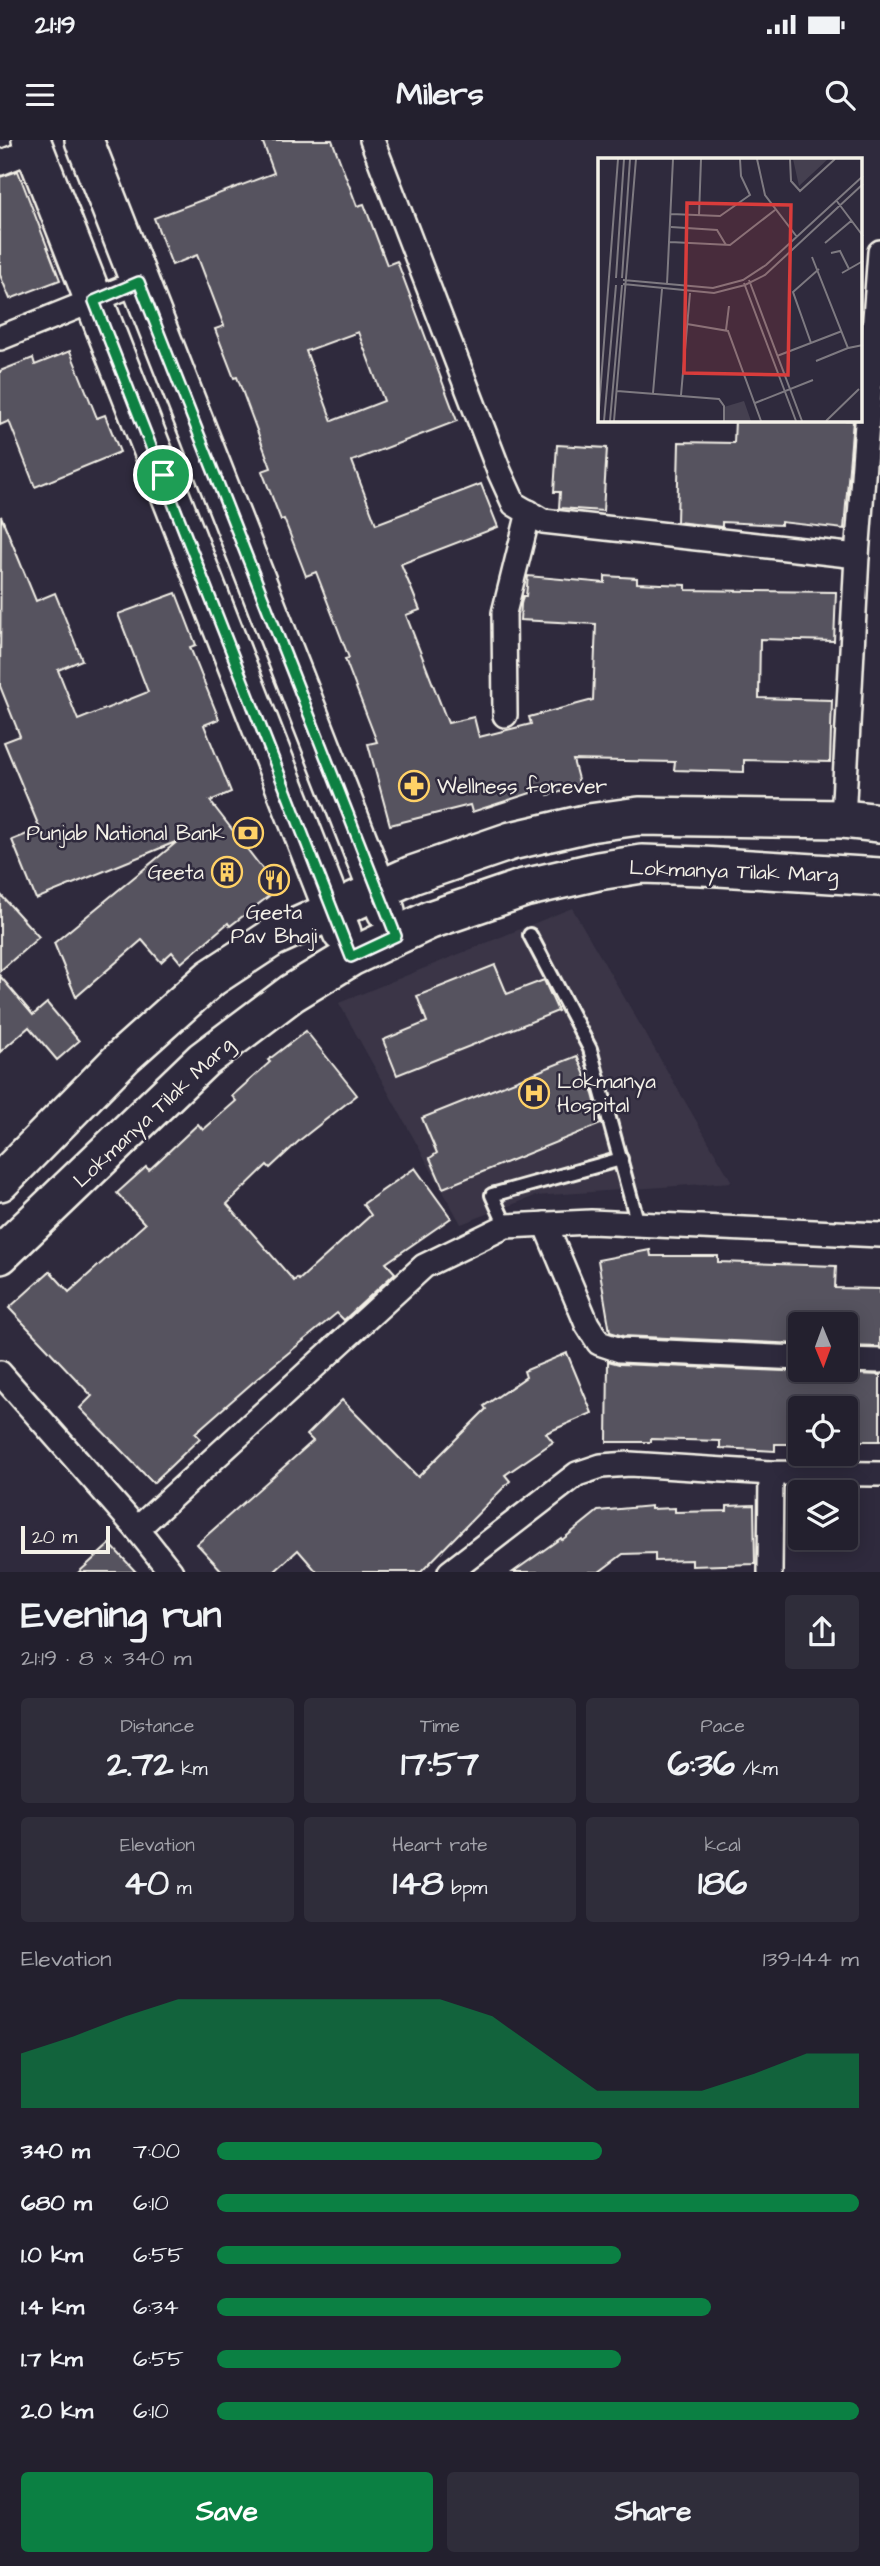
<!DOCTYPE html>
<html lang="en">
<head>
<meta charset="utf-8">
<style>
	:root { --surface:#23202e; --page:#2f2d3a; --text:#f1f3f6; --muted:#a3a3aa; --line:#403e4a; --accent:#0b8043 }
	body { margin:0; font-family:"Architects Daughter",sans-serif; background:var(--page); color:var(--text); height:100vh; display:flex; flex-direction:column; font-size:26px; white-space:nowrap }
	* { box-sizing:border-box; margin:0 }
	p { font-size:23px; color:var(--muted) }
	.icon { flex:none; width:38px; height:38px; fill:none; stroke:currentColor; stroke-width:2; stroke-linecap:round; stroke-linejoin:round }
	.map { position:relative; height:1432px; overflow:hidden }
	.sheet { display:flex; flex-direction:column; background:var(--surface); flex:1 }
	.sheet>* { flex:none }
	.needle { width:46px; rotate:179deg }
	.tools { position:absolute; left:788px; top:1172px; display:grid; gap:14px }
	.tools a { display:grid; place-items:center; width:70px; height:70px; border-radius:7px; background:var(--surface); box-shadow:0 4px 18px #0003,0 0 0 2px var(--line); font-size:35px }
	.scale { position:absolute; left:21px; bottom:18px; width:89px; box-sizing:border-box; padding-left:7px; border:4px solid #f4f1e8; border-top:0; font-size:19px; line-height:24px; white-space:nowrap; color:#f4f1e8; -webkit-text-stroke:5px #2f2a3d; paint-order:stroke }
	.pin { position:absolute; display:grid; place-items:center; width:60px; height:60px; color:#fff; margin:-30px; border:4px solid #fff; border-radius:50%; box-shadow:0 2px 7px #0007 }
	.round { display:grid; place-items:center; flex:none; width:74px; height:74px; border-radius:7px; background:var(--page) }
	.summary { display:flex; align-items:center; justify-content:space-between; height:119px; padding:0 21px }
	h1 { font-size:38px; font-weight:800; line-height:52px }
	.figures { display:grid; grid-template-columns:repeat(3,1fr); gap:10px; height:119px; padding:7px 21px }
	.figures div { display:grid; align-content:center; border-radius:7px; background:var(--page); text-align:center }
	.figures b { font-size:35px; font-weight:800 }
	.figures small { font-size:19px; font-weight:400 }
	.figures p { font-size:19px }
	.chart { height:196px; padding:14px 21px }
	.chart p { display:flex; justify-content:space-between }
	.chart svg { width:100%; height:126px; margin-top:7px; fill:var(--accent); opacity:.7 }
	.action { display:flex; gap:14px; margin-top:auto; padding:14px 21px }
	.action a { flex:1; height:80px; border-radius:7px; background:var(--accent); color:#fff; font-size:28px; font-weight:800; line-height:80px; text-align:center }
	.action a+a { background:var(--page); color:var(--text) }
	ul { padding:0 21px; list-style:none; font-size:23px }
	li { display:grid; grid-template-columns:112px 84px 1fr; align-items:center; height:52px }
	li i { height:18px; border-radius:9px; background:var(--accent) }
	.status { display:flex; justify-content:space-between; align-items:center; height:49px; padding:0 35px; background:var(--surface); direction:ltr }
	.status svg { height:19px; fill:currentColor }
	header { display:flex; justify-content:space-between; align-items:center; height:91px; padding:0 21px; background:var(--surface); font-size:32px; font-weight:800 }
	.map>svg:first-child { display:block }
</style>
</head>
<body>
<div class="status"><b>21:19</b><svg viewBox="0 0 49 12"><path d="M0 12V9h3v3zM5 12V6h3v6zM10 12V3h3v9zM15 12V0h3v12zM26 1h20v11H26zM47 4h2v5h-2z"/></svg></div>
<header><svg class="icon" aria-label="menu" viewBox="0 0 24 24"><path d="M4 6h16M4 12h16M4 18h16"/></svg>Milers<svg class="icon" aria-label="search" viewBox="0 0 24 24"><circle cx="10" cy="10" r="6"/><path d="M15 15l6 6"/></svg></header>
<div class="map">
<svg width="880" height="1432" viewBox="0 0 880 1432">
	<rect width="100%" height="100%" fill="#2f2a3d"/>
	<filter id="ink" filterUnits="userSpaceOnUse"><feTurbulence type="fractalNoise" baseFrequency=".0143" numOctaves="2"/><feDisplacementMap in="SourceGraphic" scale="14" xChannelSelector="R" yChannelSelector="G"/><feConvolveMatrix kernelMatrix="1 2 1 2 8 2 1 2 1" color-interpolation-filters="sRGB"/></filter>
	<g filter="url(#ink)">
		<!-- built -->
		<polygon fill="#3b3647" points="572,768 732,1042 535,1056 461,1084 339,863"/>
		<!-- building -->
		<g fill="#56525f" stroke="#f4f1e8" stroke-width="2" fill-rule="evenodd">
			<path d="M262,0h70l25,66 7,-2 23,61 10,-4 60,160 -105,40 24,63 105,-40 17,43 -97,37 19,46 -14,5 42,108 26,-6 5,20 52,-13 -2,-7 64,-17 3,-76 -76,-4 1,-16 2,-8h3l2,-20 77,7v-7l32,2v5l49,2v5l150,2 -2,49 -74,-2 -1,59 73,2 -2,62 -86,-2v12l-70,-2 1,-8 -102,-2 7,27 -32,8 -2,-7 -74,24 -2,-7 -80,20 -22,-81 9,-2 -32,-83 4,-1 -33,-86 -10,4 -22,-57 -3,1 -19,-49 9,-3 -34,-91 -3,1 -19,-49 9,-3 -27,-71 -25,10 -18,-47 120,-45zM358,192l26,69 -52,20 -26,-70z"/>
			<polygon points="18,31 60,140 10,159 0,135 0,37"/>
			<polygon points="70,211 97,278 105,275 120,312 35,347 9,281 0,285 0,231 33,218 35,225"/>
			<polygon points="735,280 853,280 844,389 781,382 781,385 722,382 722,387 677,382 679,302 734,303"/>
			<polygon points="557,305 607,308 603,371 559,368 560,352 554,352"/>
			<polygon points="1,376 36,461 55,453 82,520 58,530 78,580 148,552 118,474 176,453 196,505 190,507 219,579 204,585 231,652 210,661 278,749 230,786 228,783 181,823 172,812 161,822 142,800 76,857 54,803 178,701 36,759 12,700 40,689 4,602 20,596 0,546"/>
			<polygon points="0,754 39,797 0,831"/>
			<polygon points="495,825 507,854 544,840 558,871 397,935 383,900 427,882 417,856"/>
			<polygon points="0,836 33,875 47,863 79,901 57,920 29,887 0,912"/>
			<polygon points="306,891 357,955 300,1000 270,1028 267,1025 227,1064 294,1141 297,1138 299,1140 371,1075 363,1064 415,1028 451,1078 386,1123 395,1133 344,1180 337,1173 259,1237 195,1293 200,1298 153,1343 80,1268 92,1256 9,1168 50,1131 69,1152 145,1084 117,1053 146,1027 149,1030 198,984 203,990 236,961 232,956 270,922 268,920"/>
			<polygon points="577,916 593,954 601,984 443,1048 430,1018 437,1013 422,978"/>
			<polygon points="650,1110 651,1116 718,1116 718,1122 836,1126 835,1148 880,1149 880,1207 845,1206 846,1185 800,1185 800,1204 623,1196 610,1192 598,1120"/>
			<polygon points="567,1213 592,1273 546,1293 553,1302 505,1335 510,1341 421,1432 317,1432 298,1410 274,1432 223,1432 197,1404 313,1301 307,1295 342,1260 418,1337 486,1269 484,1266 526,1237 524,1231"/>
			<polygon points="608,1221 619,1224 880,1235 880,1301 848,1301 848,1269 800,1269 800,1304 775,1304 775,1311 720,1308 720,1301 651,1299 651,1302 607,1302"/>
			<polygon points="754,1365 755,1424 692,1426 692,1420 655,1421 655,1413 623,1414 599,1432 513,1432 561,1398 562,1400 598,1371 651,1366 651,1369 675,1368 675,1372 727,1371 727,1366"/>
			<polygon points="110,1404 136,1432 79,1432"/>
		</g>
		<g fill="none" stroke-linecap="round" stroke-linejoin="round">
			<!-- service casing -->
			<g stroke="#f4f1e8" stroke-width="18">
				<g id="service">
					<polyline points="530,795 590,909 638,1084"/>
					<polyline points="506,1086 492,1055 621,1019"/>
				</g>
			</g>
			<!-- minor casing -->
			<g stroke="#f4f1e8" stroke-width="28">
				<g id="minor">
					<polyline points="372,0 499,331 514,364 543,381 857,416"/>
					<polyline points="0,23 35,9"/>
					<polyline points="0,198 139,142"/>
					<polyline points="505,575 504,473 529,372"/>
					<polyline points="843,679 857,416 880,112"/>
					<polyline points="545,1084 587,1184 599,1203 620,1210 800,1218"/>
					<polyline points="845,1220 880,1221"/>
					<polyline points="0,1233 137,1389 171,1432"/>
					<polyline points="137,1389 424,1126 506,1086 591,1082 880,1095"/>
					<polyline points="450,1432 577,1334 601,1326 630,1324 771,1333 880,1334"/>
					<polyline points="770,1432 771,1333"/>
				</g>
			</g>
			<!-- primary casing -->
			<g stroke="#f4f1e8" stroke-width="42">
				<g id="primary">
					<polyline points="31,0 342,793"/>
					<polyline points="84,0 386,771"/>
					<polyline points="0,1042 125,915 211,838 272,798 412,735 511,701 589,683 639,676 843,679 880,683"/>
					<polyline points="0,1115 203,920 292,853 351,817 430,780 524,748 598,731 642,724 702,726 880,737"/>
				</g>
			</g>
			<!-- service -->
			<use href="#service" stroke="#2f2a3d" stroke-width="12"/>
			<!-- minor -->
			<use href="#minor" stroke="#2f2a3d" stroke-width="23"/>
			<!-- primary -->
			<use href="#primary" stroke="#2f2a3d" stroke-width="37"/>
		</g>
	</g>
	<g fill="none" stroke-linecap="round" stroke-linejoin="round" filter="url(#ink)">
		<!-- route casing -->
		<g stroke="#fff" stroke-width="14">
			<polygon id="route" points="139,142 396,796 351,817 94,161"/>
		</g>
		<!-- route -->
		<use href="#route" stroke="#0b8043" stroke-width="9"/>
	</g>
	<!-- icons -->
	<defs>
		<g id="pharmacy-ring" transform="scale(1.575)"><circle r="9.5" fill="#2f2a3d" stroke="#ffd166" stroke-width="1.5"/><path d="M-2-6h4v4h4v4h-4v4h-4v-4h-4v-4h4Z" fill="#ffd166"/></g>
		<g id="bank-ring" transform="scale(1.575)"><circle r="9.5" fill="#2f2a3d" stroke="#ffd166" stroke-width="1.5"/><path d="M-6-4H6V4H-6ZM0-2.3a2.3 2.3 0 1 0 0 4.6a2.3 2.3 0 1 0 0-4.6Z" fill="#ffd166"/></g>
		<g id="building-ring" transform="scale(1.575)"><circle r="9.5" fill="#2f2a3d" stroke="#ffd166" stroke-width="1.5"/><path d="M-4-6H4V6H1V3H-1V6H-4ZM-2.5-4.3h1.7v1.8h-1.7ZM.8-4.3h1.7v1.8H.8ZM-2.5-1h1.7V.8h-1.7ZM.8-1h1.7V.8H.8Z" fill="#ffd166"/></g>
		<g id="restaurant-ring" transform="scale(1.575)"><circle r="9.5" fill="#2f2a3d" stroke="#ffd166" stroke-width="1.5"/><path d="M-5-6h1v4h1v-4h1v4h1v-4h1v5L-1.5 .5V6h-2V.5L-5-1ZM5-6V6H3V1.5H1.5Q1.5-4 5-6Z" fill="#ffd166"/></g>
		<g id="hospital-ring" transform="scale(1.575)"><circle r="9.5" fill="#2f2a3d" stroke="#ffd166" stroke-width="1.5"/><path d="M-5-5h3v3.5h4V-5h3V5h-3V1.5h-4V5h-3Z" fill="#ffd166"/></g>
	</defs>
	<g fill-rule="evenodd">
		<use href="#pharmacy-ring" x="414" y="646"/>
		<use href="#bank-ring" x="248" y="693"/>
		<use href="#building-ring" x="227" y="732"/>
		<use href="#restaurant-ring" x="274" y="740"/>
		<use href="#hospital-ring" x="534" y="953"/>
	</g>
	<g text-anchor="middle" stroke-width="5" stroke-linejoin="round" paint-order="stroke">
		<!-- poi labels -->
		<g font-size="21" fill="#f4f1e8" stroke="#2f2a3d" text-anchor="start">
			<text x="437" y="653">Wellness forever</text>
			<text x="225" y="700" text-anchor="end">Punjab National Bank</text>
			<text x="204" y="739" text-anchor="end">Geeta</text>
			<text x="274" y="779" text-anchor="middle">Geeta<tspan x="274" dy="24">Pav Bhaji</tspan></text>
			<text x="557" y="948">Lokmanya<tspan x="557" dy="24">Hospital</tspan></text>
		</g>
		<!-- street labels -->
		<g font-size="21" fill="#f4f1e8" stroke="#2f2a3d">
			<text transform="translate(734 731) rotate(2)" y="7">Lokmanya Tilak Marg</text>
			<text transform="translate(153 972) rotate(-43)" y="7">Lokmanya Tilak Marg</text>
		</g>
	</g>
	<!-- overview -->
	<g transform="translate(598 18)">
		<rect width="264" height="264" fill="#2f2a3d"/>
		<path d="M195,1h35l-29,27zM146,243l7,20h-27v-14z" fill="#454050"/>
		<path fill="none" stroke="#7e7a81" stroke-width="2" d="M159,1l8,36 32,42M192,1l1,22 9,10 35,-32M238,42l27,36M73,56l49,2 30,-21 -9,-19 -1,-17M101,57l2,-56M73,69l46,3 9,15M72,84l60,3 45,-35M227,85l26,-22M233,95l9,-2 9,18M214,99l36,91 15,-3M244,115l21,-12M18,120l8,-119M24,120l8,-119M25,122l90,8 30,-8 23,-15 97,-89M151,122l53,141M146,125l52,138M25,126l91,9 31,-8 20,-10 98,-91M69,126l6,-125M89,166l41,7 33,90M128,172l3,-24M213,185l-18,-51 26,-23M179,198l65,-25M218,203l32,-13M19,233l102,8 5,7v15M55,235l9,-104M83,237l9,-102M157,245l58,-23M0,263l20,-262M6,263l12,-136M12,263l12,-136M16,263l22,-262M228,263l33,-32"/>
		<path fill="#d93c3b" fill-opacity="0.15" stroke="#d93c3b" stroke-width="3.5" d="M89,45l104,2 -3,170 -104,-2z"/>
		<rect width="264" height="264" fill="none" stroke="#f4f1e8" stroke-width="3.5"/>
	</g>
</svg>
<div class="tools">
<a><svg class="needle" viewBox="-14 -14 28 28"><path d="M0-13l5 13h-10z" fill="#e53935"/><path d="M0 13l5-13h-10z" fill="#a3a3aa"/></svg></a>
<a><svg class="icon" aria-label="locate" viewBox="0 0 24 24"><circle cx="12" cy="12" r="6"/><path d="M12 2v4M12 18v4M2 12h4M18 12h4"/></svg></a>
<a><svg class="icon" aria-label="layers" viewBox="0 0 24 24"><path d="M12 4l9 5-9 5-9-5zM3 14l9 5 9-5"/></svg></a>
</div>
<div class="scale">20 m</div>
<div class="pin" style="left:163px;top:335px;background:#1e9e55"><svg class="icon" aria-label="arrive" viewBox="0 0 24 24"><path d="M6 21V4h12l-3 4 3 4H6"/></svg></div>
</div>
<section class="sheet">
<div class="summary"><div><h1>Evening run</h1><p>21:19 · 8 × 340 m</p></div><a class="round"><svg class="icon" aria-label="share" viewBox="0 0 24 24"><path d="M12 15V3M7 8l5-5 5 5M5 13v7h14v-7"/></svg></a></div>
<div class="figures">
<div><p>Distance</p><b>2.72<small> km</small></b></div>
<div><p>Time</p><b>17:57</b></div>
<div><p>Pace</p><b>6:36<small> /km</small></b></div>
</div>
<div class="figures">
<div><p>Elevation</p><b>40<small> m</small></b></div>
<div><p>Heart rate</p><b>148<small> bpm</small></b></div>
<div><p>kcal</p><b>186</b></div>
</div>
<div class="chart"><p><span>Elevation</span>139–144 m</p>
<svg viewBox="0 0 160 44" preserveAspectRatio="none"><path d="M0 44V25L10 19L20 12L30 6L40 6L50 6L60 6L70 6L80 6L90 12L100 25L110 38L120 38L130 38L140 32L150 25L160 25V44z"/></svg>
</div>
<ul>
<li><b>340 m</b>7:00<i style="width:60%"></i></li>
<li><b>680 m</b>6:10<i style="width:100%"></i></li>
<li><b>1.0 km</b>6:55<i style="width:63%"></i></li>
<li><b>1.4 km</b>6:34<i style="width:77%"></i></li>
<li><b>1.7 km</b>6:55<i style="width:63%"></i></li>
<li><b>2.0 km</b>6:10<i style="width:100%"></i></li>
</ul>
<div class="action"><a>Save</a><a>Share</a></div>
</section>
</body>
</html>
